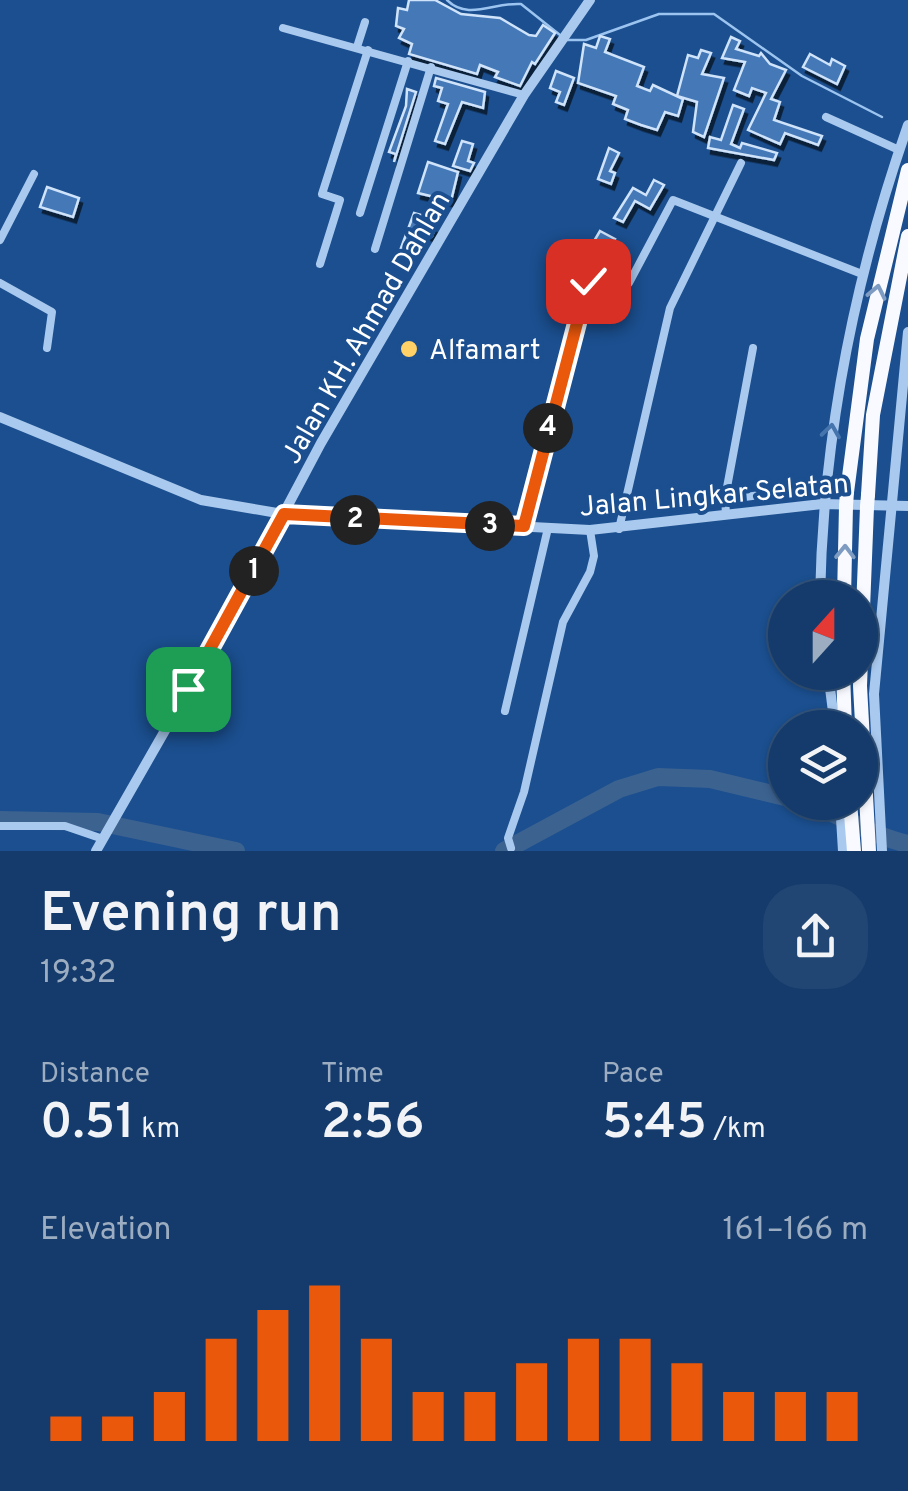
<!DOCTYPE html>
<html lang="en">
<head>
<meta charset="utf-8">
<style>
	:root { --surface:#143b6b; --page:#214673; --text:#f1f3f6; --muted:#9dadc1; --line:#33557e; --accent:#ea580c }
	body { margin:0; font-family:Overpass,sans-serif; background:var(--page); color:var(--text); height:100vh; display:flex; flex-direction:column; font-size:38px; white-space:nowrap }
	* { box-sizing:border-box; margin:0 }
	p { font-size:32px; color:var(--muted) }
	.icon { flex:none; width:55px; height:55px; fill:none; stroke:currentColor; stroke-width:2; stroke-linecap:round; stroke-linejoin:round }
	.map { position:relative; height:851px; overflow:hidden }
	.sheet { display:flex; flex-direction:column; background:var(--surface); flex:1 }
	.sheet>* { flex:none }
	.needle { width:65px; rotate:21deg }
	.tools { position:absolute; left:768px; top:580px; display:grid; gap:20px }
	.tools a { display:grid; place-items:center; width:110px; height:110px; border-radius:50%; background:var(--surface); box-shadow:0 2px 8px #0004,0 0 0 2px var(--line); font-size:50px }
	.pin { position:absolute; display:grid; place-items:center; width:85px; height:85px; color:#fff; margin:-42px; border-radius:20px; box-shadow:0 5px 15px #0006 }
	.km { position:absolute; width:50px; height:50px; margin:-25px; border-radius:50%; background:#222; color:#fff; font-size:28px; line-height:50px; text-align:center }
	.round { display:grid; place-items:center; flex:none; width:105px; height:105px; border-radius:40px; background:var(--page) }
	.headline { display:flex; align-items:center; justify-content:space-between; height:170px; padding:0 40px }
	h1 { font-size:55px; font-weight:600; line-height:75px }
	.stats { display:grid; grid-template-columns:repeat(3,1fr); gap:15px; height:170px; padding:10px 40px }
	.stats div { display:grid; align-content:center }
	.stats b { font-size:50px; font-weight:600 }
	.stats small { font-size:28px; font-weight:400 }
	.stats p { font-size:28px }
	.chart { height:280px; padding:20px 40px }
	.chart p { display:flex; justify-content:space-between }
	.chart svg { width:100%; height:180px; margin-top:10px; stroke:var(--accent); stroke-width:6 }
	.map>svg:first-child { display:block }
</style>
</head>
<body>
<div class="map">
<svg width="908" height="851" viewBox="0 0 908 851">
	<defs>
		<filter id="shadow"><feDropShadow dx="3" dy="5.5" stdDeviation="0" flood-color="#0009"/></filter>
	</defs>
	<rect width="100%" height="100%" fill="#1b4f8f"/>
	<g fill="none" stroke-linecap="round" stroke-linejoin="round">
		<!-- stream -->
		<g stroke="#9cc4f0" stroke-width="2.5">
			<path d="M447,0c21,21 47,2 74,4l39,31"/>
			<polyline points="566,40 586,40 659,14 714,14 802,76 882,117"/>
		</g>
		<!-- river -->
		<g stroke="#3c6290" stroke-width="18">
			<path d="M806,802c36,13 65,34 102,42"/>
			<polyline points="0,820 98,822 236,851"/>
			<polyline points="504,851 619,789 658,777 710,779 785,797"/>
		</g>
	</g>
	<!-- building -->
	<g fill="#4478b7" stroke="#cfe3fa" stroke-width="2.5" filter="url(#shadow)">
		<polygon points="409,0 435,0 461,14 500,18 529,35 536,36 543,25 555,33 535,64 532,62 520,86 495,77 498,72 480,65 477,74 409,54 412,44 399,38 404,29 396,26 398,8 407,10"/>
		<polygon points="600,36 610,39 605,52 644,67 637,86 650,91 653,85 683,99 678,116 665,112 657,130 641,125 625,119 628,110 613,104 616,96 578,83 584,44 596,48"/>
		<polygon points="731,37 740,41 736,49 759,56 761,53 770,64 786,70 771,99 780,102 774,120 822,136 818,145 785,133 780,144 748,130 766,93 752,88 749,96 734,90 745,62 722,58"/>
		<polygon points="701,50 711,53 702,74 724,78 704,137 693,132 697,102 677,96 688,55 698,58"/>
		<polygon points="810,54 830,65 832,59 845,66 837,84 803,67"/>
		<polygon points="556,71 574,78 564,105 556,102 560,92 550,88"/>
		<polygon points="436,78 485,92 483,108 462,102 445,144 435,141 448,104 438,101 442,88 434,86"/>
		<polygon points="407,89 416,92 394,162 396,154 389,152 406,106"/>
		<polygon points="733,105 744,109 731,144 740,148 742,143 777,153 774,160 708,148 710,137 721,140"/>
		<polygon points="462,141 473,144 468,161 474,163 470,171 453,166"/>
		<polygon points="609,148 619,153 610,171 615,173 611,184 598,179"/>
		<polygon points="428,162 458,172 451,201 418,193"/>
		<polygon points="654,180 664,185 650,209 635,201 623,222 614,218 633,188 646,195"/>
		<polygon points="47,187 79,198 73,217 40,207"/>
		<polygon points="414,213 425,216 422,224 435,228 432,236 416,231 410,251 401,248"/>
		<polygon points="600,231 615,239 598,270 587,264 591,256 587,253"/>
	</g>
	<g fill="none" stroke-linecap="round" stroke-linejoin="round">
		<!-- minor -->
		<g stroke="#a9c9ee" stroke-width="8">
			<polyline points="283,28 524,95"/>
			<polyline points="357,47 365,22"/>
			<polyline points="826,117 899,150"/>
			<polyline points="360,213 408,61"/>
			<polyline points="0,240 34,174"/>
			<polyline points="375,249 431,67"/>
			<polyline points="320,264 340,200 322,194 368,50"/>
			<polyline points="0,283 52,312 47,348"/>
			<polyline points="629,283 673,200 862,274"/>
			<polyline points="699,503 768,494"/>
			<polyline points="726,514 725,498 753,348"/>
			<polyline points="525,526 588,281"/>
			<polyline points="619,529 670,308 741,163"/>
			<polyline points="505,711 548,528"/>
			<polyline points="0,826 65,826 103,839"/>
			<polyline points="511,848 508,838 524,792 563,622 590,572 594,556 590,530"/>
		</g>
		<!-- tertiary -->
		<g stroke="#a9c9ee" stroke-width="10">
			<polyline points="0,417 201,500 283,514 590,530 822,504 908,506"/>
			<path d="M820,598c3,-164 34,-319 88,-473"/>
			<polyline points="828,672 835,728"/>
			<polyline points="840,802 843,851"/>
			<polyline points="96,851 210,652 321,443 524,95 590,0"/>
			<polyline points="882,851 874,694 908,332"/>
		</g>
		<!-- trunk -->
		<g stroke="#f8faff" stroke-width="14">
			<polyline points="847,492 867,339 908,170"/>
			<polyline points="868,495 873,415 908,236"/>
			<polyline points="867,507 860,686 869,851"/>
			<polyline points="844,598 846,506"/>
			<polyline points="843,672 845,728"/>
			<polyline points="850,802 854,851"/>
		</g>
		<!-- trunk-bridge -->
		<g stroke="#f8faff" stroke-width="14">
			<polyline points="846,506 847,492"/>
			<polyline points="867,507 868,495"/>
		</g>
	</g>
	<!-- one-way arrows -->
	<defs><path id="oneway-chevron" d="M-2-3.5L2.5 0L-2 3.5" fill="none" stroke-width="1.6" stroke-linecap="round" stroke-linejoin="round" transform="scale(2.5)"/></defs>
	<g stroke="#7e9cc1">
		<use href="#oneway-chevron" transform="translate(877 292) rotate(-78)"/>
		<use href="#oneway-chevron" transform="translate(845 552) rotate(-89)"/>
	</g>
	<use stroke="#4674ac" href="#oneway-chevron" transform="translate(831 431) rotate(-82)"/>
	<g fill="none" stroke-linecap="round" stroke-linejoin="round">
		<!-- route casing -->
		<g stroke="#fff" stroke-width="20">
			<polyline id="route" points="188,689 284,514 524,526 588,281"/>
		</g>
		<!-- route -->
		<use href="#route" stroke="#ea580c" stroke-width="12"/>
	</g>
	<!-- markers -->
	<circle fill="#ffd166" stroke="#1b4f8f" stroke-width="4" cx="409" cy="349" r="10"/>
	<g text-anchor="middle" stroke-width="8" stroke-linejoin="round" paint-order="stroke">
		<!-- street labels -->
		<g font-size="28" fill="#fff" stroke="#1b4f8f">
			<text transform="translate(365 327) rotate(-60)" y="10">Jalan KH. Ahmad Dahlan</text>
			<text transform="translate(714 494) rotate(-5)" y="10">Jalan Lingkar Selatan</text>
		</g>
		<!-- poi labels -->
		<g font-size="28" fill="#fff" stroke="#1b4f8f" text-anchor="start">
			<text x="429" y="359">Alfamart</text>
		</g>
	</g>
</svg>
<div class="tools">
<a><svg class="needle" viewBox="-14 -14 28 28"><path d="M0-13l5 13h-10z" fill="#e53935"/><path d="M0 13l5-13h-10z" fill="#9dadc1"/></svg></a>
<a><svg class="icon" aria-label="layers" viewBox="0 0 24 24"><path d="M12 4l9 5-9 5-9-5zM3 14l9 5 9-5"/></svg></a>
</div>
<div class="pin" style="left:188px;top:689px;background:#1e9e55"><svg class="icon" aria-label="arrive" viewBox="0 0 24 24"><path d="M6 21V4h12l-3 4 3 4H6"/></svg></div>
<div class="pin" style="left:588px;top:281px;background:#d93025"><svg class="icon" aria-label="check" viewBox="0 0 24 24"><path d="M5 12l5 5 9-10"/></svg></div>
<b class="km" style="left:254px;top:571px">1</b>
<b class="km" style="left:355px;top:520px">2</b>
<b class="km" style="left:490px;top:526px">3</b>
<b class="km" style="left:548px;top:428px">4</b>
</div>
<section class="sheet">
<div class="headline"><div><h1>Evening run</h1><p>19:32</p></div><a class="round"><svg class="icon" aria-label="share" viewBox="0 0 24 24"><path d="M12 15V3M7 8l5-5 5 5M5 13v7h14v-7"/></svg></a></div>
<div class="stats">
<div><p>Distance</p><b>0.51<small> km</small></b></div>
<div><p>Time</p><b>2:56</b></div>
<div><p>Pace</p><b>5:45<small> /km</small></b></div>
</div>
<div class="chart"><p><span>Elevation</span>161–166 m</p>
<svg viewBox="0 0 160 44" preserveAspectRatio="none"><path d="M5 44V38M15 44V38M25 44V32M35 44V19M45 44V12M55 44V6M65 44V19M75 44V32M85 44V32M95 44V25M105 44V19M115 44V19M125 44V25M135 44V32M145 44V32M155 44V32"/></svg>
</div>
</section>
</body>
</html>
